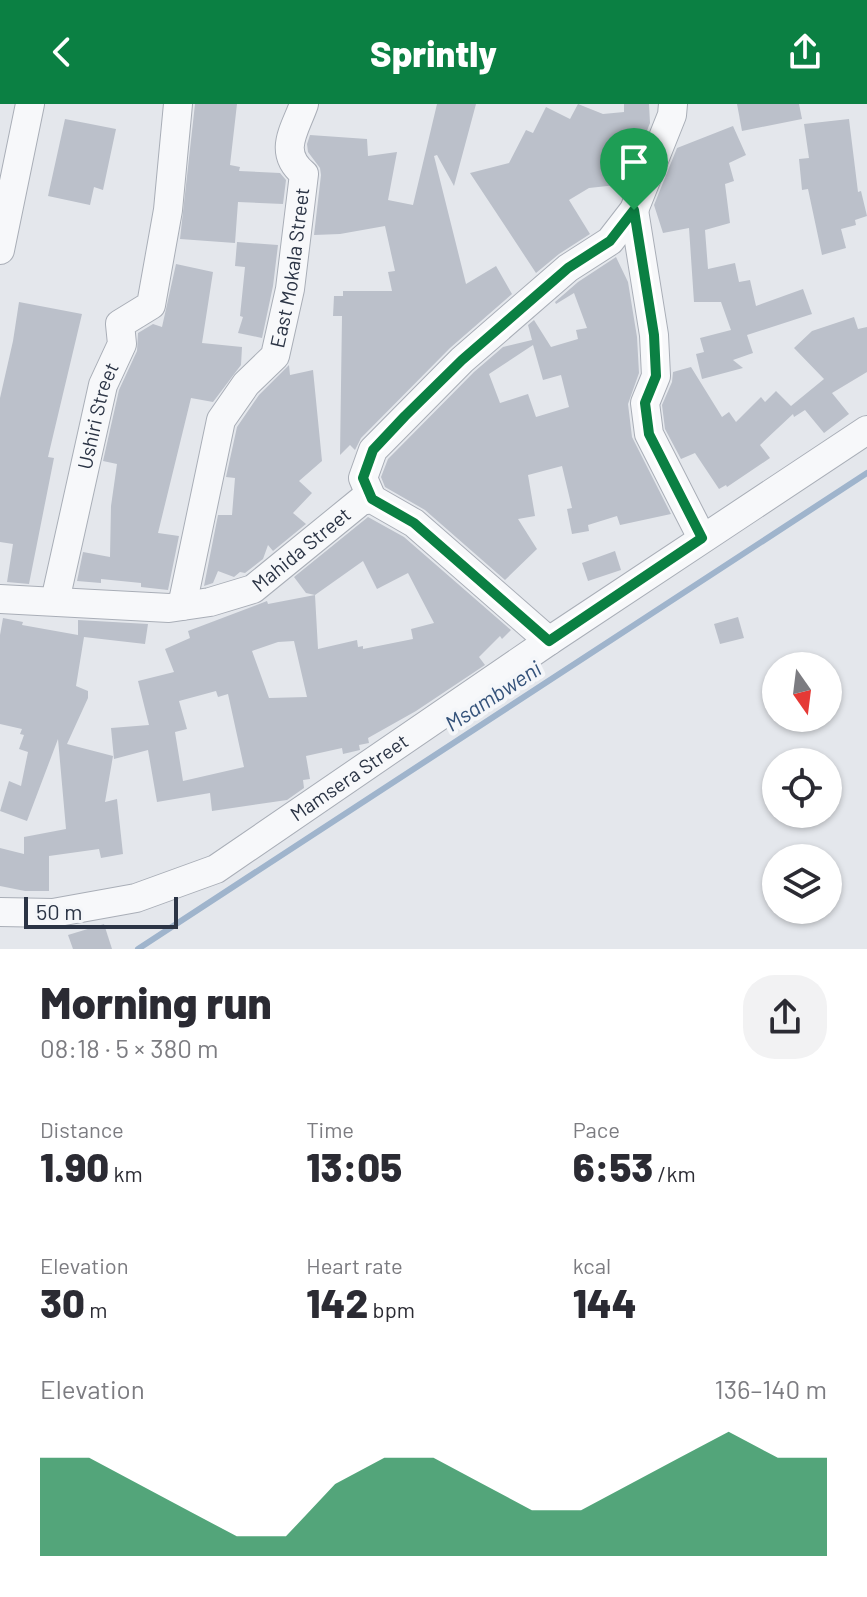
<!DOCTYPE html>
<html lang="en">
<head>
<meta charset="utf-8">
<style>
	:root { --surface:#fff; --page:#f2f2f3; --text:#2b2b33; --muted:#7c7c81; --accent:#0b8043 }
	body { margin:0; font-family:Barlow,sans-serif; background:var(--page); color:var(--text); height:100vh; display:flex; flex-direction:column; font-size:30px; white-space:nowrap }
	* { box-sizing:border-box; margin:0 }
	p { font-size:26px; color:var(--muted) }
	.icon { flex:none; width:44px; height:44px; fill:none; stroke:currentColor; stroke-width:2; stroke-linecap:round; stroke-linejoin:round }
	.map { position:relative; height:845px; overflow:hidden }
	.panel { display:flex; flex-direction:column; background:var(--surface); flex:1 }
	.panel>* { flex:none }
	.needle { width:52px; rotate:166deg }
	.fabs { position:absolute; left:762px; top:548px; display:grid; gap:16px }
	.fabs a { display:grid; place-items:center; width:80px; height:80px; border-radius:50%; background:var(--surface); box-shadow:0 2px 6px #0004; font-size:40px }
	.scale { position:absolute; left:24px; bottom:20px; width:154px; box-sizing:border-box; padding-left:8px; border:4px solid #2b3445; border-top:0; font-size:22px; line-height:28px; white-space:nowrap; color:#2b3445; -webkit-text-stroke:6px #f4f6f9; paint-order:stroke }
	.pin { position:absolute; display:grid; place-items:center; width:68px; height:68px; color:#fff; margin:-82px -34px; border-radius:50% 50% 50% 0; rotate:-45deg; box-shadow:0 0 8px #0007 }
	.pin .icon { rotate:45deg }
	.round { display:grid; place-items:center; flex:none; width:84px; height:84px; border-radius:32px; background:var(--page) }
	.summary { display:flex; align-items:center; justify-content:space-between; height:136px; padding:0 40px }
	h1 { font-size:44px; font-weight:800; line-height:60px }
	.stats { display:grid; grid-template-columns:repeat(3,1fr); gap:12px; height:136px; padding:8px 40px }
	.stats div { display:grid; align-content:center }
	.stats b { font-size:40px; font-weight:800 }
	.stats small { font-size:22px; font-weight:400 }
	.stats p { font-size:22px }
	.chart { height:224px; padding:16px 40px }
	.chart p { display:flex; justify-content:space-between }
	.chart svg { width:100%; height:144px; margin-top:8px; fill:var(--accent); opacity:.7 }
	header { display:flex; justify-content:space-between; align-items:center; height:104px; padding:0 40px; background:var(--accent); color:#fff; font-size:36px; font-weight:800 }
	.map>svg:first-child { display:block }
</style>
</head>
<body>
<header><svg class="icon" aria-label="back" viewBox="0 0 24 24"><path d="M15 5l-7 7 7 7"/></svg>Sprintly<svg class="icon" aria-label="share" viewBox="0 0 24 24"><path d="M12 15V3M7 8l5-5 5 5M5 13v7h14v-7"/></svg></header>
<div class="map">
<svg width="867" height="845" viewBox="0 0 867 845">
	<rect width="100%" height="100%" fill="#e4e7ec"/>
	<g fill="none" stroke-linecap="round" stroke-linejoin="round">
		<!-- stream -->
		<polyline stroke="#9fb4cc" stroke-width="6" points="138,845 867,369"/>
	</g>
	<!-- building -->
	<g fill="#bbc0ca" fill-rule="evenodd">
		<polygon points="195,0 237,0 230,61 240,63 239,67 280,69 286,76 283,100 238,98 235,139 180,135"/>
		<polygon points="437,0 476,0 454,82 437,51 434,52 466,180 496,162 512,190 450,244 361,334 355,346 350,341 340,351 342,212 333,212 334,192 343,192 343,187 392,187 388,168 395,167 385,122 340,130 314,131 321,71 320,64 308,48 307,40 310,31 367,35 368,52 397,48 388,96 413,101"/>
		<polygon points="578,0 603,10 624,8 624,0 649,0 650,19 626,80 589,84 569,96 590,130 559,150 536,169 470,69 509,59 526,26 533,29 546,3 570,15"/>
		<polygon points="737,0 799,0 802,15 742,27"/>
		<polygon points="65,15 116,25 103,86 94,83 90,101 48,92"/>
		<polygon points="849,15 858,88 861,87 867,112 855,116 856,121 841,125 846,144 822,151 808,85 802,86 799,55 809,54 804,20"/>
		<polygon points="733,22 746,51 729,59 734,77 725,80 730,119 705,126 708,165 735,159 739,178 750,176 756,202 803,185 812,210 747,231 753,249 733,256 743,264 702,275 696,250 704,248 700,234 731,226 721,198 694,198 689,124 663,129 654,101 677,44"/>
		<polygon points="237,138 278,141 273,182 262,234 238,229 243,213 240,212 245,163 235,162"/>
		<path d="M616,153l12,25 9,55 2,36 -11,31 4,33 39,77 -51,11 -3,-9 -29,9 1,6 -17,3 -5,-25 5,-1 -10,-42 -34,9 7,41 -17,3 19,30 -32,31 -80,-70 -40,-23 -4,-10 7,-18 86,-87 29,-25 29,-7 -4,-15 6,-5 17,27 27,-8 -2,-9 11,-2 -13,-35 -18,11 -1,-2 23,-20zM533,241l10,35 18,-5 8,32 -33,10 -8,-23 -28,9 -11,-29z"/>
		<polygon points="176,160 213,168 202,239 242,243 241,261 213,298 191,294 158,429 179,432 168,486 141,483 141,479 101,475 101,479 77,477 83,448 110,453 111,402 117,360 103,357 119,286 137,247 138,229 153,220 162,223"/>
		<polygon points="19,198 82,210 48,353 54,354 29,480 7,478 13,440 0,438 0,294 13,237"/>
		<polygon points="854,213 858,225 867,223 867,268 832,289 849,310 824,329 805,306 794,313 793,310 760,341 770,354 727,383 726,381 719,385 695,349 681,355 665,325 662,301 672,278 673,268 691,263 722,313 729,308 736,318 761,293 765,298 776,287 791,302 824,275 794,244 812,227"/>
		<polygon points="289,261 290,271 313,266 322,357 299,377 312,389 293,409 306,420 273,447 268,441 263,455 245,469 240,468 234,473 218,467 213,479 204,482 218,411 232,411 235,374 226,373 237,323 259,291"/>
		<path d="M368,413l36,20 107,93 -9,9 -2,-3 -21,21 6,8 -69,46 -48,27 1,5 -10,2 1,5 -17,4 -1,-6 -36,8 4,23 -7,1 1,8 -17,12 -75,11 -2,-18 -53,9 -9,-52 -34,9 -3,-31 38,-3 -11,-44 36,-9 -9,-23 25,-11 -2,-7 79,-30 1,3 47,-9 -9,-2 -12,-16zM363,457l14,28 31,-16 26,50 -23,6 2,10 -50,10v-3l-5,1 -1,-7 -39,9 -3,-54zM294,537l13,56 -38,1 -17,-47 26,-9zM216,587l2,6 10,-3 16,73 -61,14 -8,-49 12,-3 -8,-28z"/>
		<polygon points="615,447 621,466 588,477 582,459"/>
		<polygon points="738,513 744,534 720,540 714,520"/>
		<polygon points="3,514 23,518 22,521 78,531 78,516 148,520 145,540 84,533 76,582 88,587 88,594 67,640 113,652 105,698 117,695 123,750 101,754 99,745 49,752 49,787 25,787 0,782 0,744 24,750 24,733 66,725 58,635 27,717 0,707 9,677 21,682 28,648 19,645 24,631 20,630 22,625 0,620 0,531"/>
		<polygon points="104,820 112,845 73,845 68,831"/>
	</g>
	<g fill="none" stroke-linecap="round" stroke-linejoin="round">
		<!-- minor casing -->
		<g stroke="#a9aeb7" stroke-width="30">
			<g id="minor">
				<polyline points="634,106 654,231 656,272 645,299 649,330 702,434"/>
				<polyline points="0,146 30,0"/>
				<polyline points="372,395 363,374 373,346 462,256 568,164 610,137 634,106 672,11 673,0"/>
				<path id="s1" d="M0,495l169,9 41,-6 43,-13 108,-88 11,-2 42,24 135,118"/>
				<path id="s2" d="M55,497l48,-216 19,-41 -2,-20 31,-19 17,-95 10,-106"/>
				<path id="s3" d="M182,502l39,-186 25,-36 29,-28 15,-67 14,-115c-27,-22 -9,-44 0,-70"/>
				<path id="s4" d="M0,808l53,1 83,-15 80,-29 333,-228 318,-211"/>
			</g>
		</g>
		<!-- minor -->
		<use href="#minor" stroke="#f7f8fa" stroke-width="28"/>
	</g>
	<g fill="none" stroke-linecap="round" stroke-linejoin="round">
		<!-- route casing -->
		<g stroke="#fff" stroke-width="16">
			<polygon id="route" points="634,106 654,231 656,272 645,299 649,330 702,434 549,537 414,419 372,395 363,374 373,346 405,312 462,256 568,164 610,137"/>
		</g>
		<!-- route -->
		<use href="#route" stroke="#0b8043" stroke-width="10"/>
	</g>
	<g text-anchor="middle" stroke-width="8" stroke-linejoin="round" paint-order="stroke">
		<!-- street labels -->
		<g font-size="20" fill="#2b3445" stroke="#f4f6f9">
			<text dy="7" stroke="none"><textPath href="#s3" startOffset="364">East Mokala Street</textPath></text>
			<text dy="7" stroke="none"><textPath href="#s2" startOffset="190">Ushiri Street</textPath></text>
			<text dy="7" stroke="none"><textPath href="#s1" startOffset="318">Mahida Street</textPath></text>
			<text dy="7" stroke="none"><textPath href="#s4" startOffset="384">Mamsera Street</textPath></text>
		</g>
		<!-- water labels -->
		<g font-size="22" font-style="italic" fill="#34527a" stroke="#f4f6f9">
			<text transform="translate(493 592) rotate(-33)" y="8">Msambweni</text>
		</g>
	</g>
</svg>
<div class="fabs">
<a><svg class="needle" viewBox="-14 -14 28 28"><path d="M0-13l5 13h-10z" fill="#e53935"/><path d="M0 13l5-13h-10z" fill="#7c7c81"/></svg></a>
<a><svg class="icon" aria-label="locate" viewBox="0 0 24 24"><circle cx="12" cy="12" r="6"/><path d="M12 2v4M12 18v4M2 12h4M18 12h4"/></svg></a>
<a><svg class="icon" aria-label="layers" viewBox="0 0 24 24"><path d="M12 4l9 5-9 5-9-5zM3 14l9 5 9-5"/></svg></a>
</div>
<div class="scale">50 m</div>
<div class="pin" style="left:634px;top:106px;background:#1e9e55"><svg class="icon" aria-label="arrive" viewBox="0 0 24 24"><path d="M6 21V4h12l-3 4 3 4H6"/></svg></div>
</div>
<section class="panel">
<div class="summary"><div><h1>Morning run</h1><p>08:18 · 5 × 380 m</p></div><a class="round"><svg class="icon" aria-label="share" viewBox="0 0 24 24"><path d="M12 15V3M7 8l5-5 5 5M5 13v7h14v-7"/></svg></a></div>
<div class="stats">
<div><p>Distance</p><b>1.90<small> km</small></b></div>
<div><p>Time</p><b>13:05</b></div>
<div><p>Pace</p><b>6:53<small> /km</small></b></div>
</div>
<div class="stats">
<div><p>Elevation</p><b>30<small> m</small></b></div>
<div><p>Heart rate</p><b>142<small> bpm</small></b></div>
<div><p>kcal</p><b>144</b></div>
</div>
<div class="chart"><p><span>Elevation</span>136–140 m</p>
<svg viewBox="0 0 160 44" preserveAspectRatio="none"><path d="M0 44V14L10 14L20 22L30 30L40 38L50 38L60 22L70 14L80 14L90 22L100 30L110 30L120 22L130 14L140 6L150 14L160 14V44z"/></svg>
</div>
</section>
</body>
</html>
